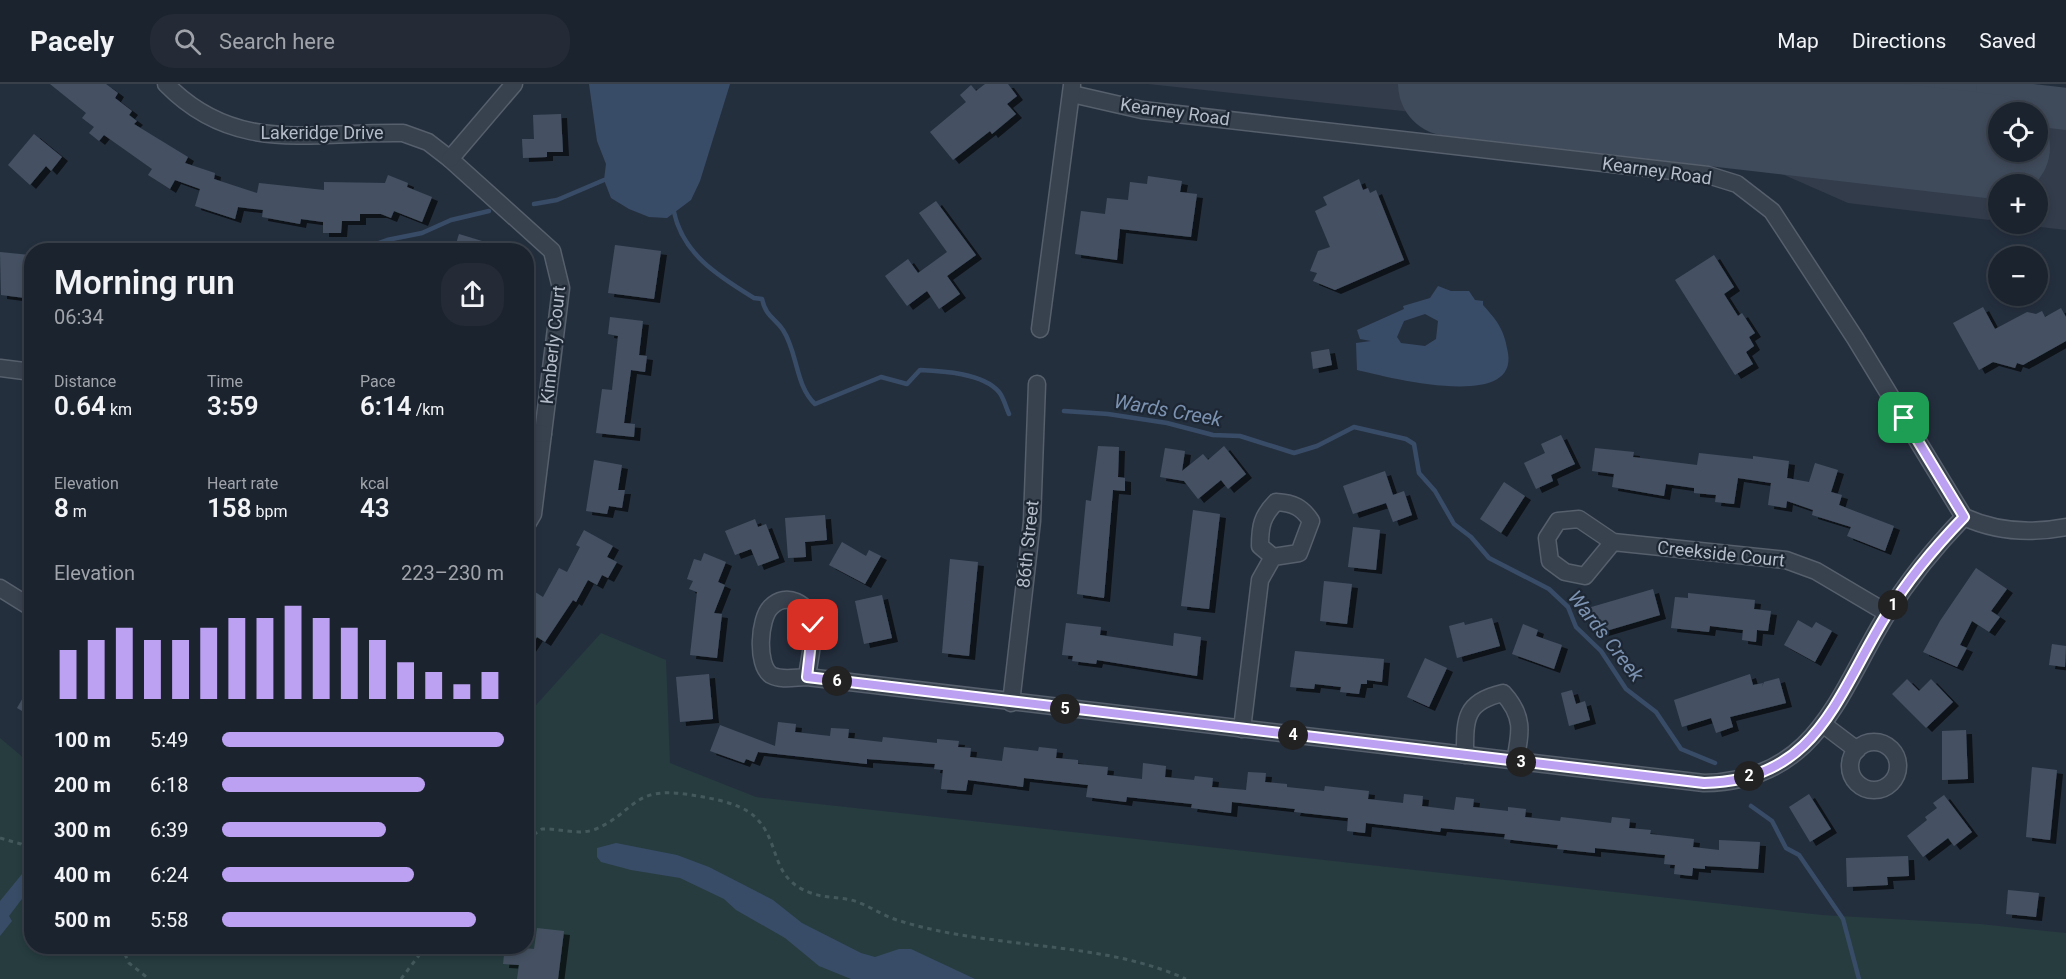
<!DOCTYPE html>
<html lang="en">
<head>
<meta charset="utf-8">
<style>
	:root { --surface:#1b232e; --page:#242b36; --text:#f1f3f6; --muted:#a0a4aa; --line:#39404a; --accent:#bca0f2 }
	body { margin:0; font-family:Roboto,sans-serif; background:var(--page); color:var(--text); height:100vh; display:flex; flex-direction:column; font-size:22px; white-space:nowrap }
	* { box-sizing:border-box; margin:0 }
	p { font-size:20px; color:var(--muted) }
	.icon { flex:none; width:33px; height:33px; fill:none; stroke:currentColor; stroke-width:2; stroke-linecap:round; stroke-linejoin:round }
	.map { position:relative; flex:1; overflow:hidden }
	.side { position:absolute; left:24px; top:159px; width:510px; height:711px; display:flex; flex-direction:column; background:var(--surface); border-radius:24px; box-shadow:0 3px 9px #0003,0 0 0 2px var(--line) }
	.side>* { flex:none }
	.controls { position:absolute; left:1988px; top:18px; display:grid; gap:12px }
	.controls a { display:grid; place-items:center; width:60px; height:60px; border-radius:50%; background:var(--surface); box-shadow:0 3px 9px #0003,0 0 0 2px var(--line); font-size:30px }
	.pin { position:absolute; display:grid; place-items:center; width:51px; height:51px; color:#fff; margin:-26px; border-radius:12px; box-shadow:0 3px 9px #0006 }
	.km { position:absolute; width:30px; height:30px; margin:-15px; border-radius:50%; background:#222; color:#fff; font-size:16px; line-height:30px; text-align:center }
	.round { display:grid; place-items:center; flex:none; width:63px; height:63px; border-radius:24px; background:var(--page) }
	.overview { display:flex; align-items:center; justify-content:space-between; height:102px; padding:0 30px }
	h1 { font-size:33px; font-weight:600; line-height:45px }
	.figures { display:grid; grid-template-columns:repeat(3,1fr); gap:9px; height:102px; padding:6px 30px }
	.figures div { display:grid; align-content:center }
	.figures b { font-size:26px; font-weight:600 }
	.figures small { font-size:16px; font-weight:400 }
	.figures p { font-size:16px }
	.chart { height:168px; padding:12px 30px }
	.chart p { display:flex; justify-content:space-between }
	.chart svg { width:100%; height:108px; margin-top:6px; stroke:var(--accent); stroke-width:6 }
	ul { padding:0 30px; list-style:none; font-size:20px }
	li { display:grid; grid-template-columns:96px 72px 1fr; align-items:center; height:45px }
	li i { height:15px; border-radius:8px; background:var(--accent) }
	header { display:flex; align-items:center; gap:36px; box-sizing:border-box; height:84px; padding:0 30px; background:var(--surface); border-bottom:2px solid var(--line) }
	header strong { font-size:28px }
	nav { display:flex; gap:33px; margin-inline-start:auto; font-size:21px }
	.search { width:420px; height:54px; background:var(--page); display:flex; align-items:center; gap:15px; box-sizing:border-box; padding:0 21px; border-radius:24px; color:var(--muted); font-size:22px }
	.map>svg:first-child { display:block }
</style>
</head>
<body>
<header>
<strong>Pacely</strong>
<div class="search"><svg class="icon" aria-label="search" viewBox="0 0 24 24"><circle cx="10" cy="10" r="6"/><path d="M15 15l6 6"/></svg>Search here</div>
<nav><a>Map</a><a>Directions</a><a>Saved</a></nav>
</header>
<div class="map">
<svg width="2066" height="895" viewBox="0 0 2066 895">
	<defs>
		<filter id="shadow"><feDropShadow dx="6" dy="4" stdDeviation="0" flood-color="#0009"/></filter>
	</defs>
	<rect width="100%" height="100%" fill="#242f3e"/>
	<!-- airport -->
	<path fill="#323c4b" fill-rule="evenodd" d="M1148,0h818l100,12v134l-52,-6h23v-40h-39v37l-150,-18 -134,-59zM1998,28h39v40h-39z"/>
	<!-- green -->
	<polygon fill="#263c3f" points="601,549 666,576 670,679 756,713 1822,831 1980,840 2066,849 2066,895 0,895 0,654 31,680 32,862 526,862 527,631"/>
	<!-- water -->
	<g fill="#394c67" fill-rule="evenodd">
		<polygon points="589,0 730,0 700,97 691,116 667,134 649,133 629,125 611,114 604,96 606,80 597,57"/>
		<path d="M1438,202l13,5h18l6,9 8,1v4c15,17 21,24 25,48 10,60 -128,22 -151,17l-1,-27 15,-2 -11,-2 -3,-9 47,-21 -1,-3 27,-8zM1425,230l13,7 -2,18 -11,7 -24,-3 -4,-6 7,-16z"/>
		<polygon points="616,759 677,771 709,783 773,816 802,839 861,869 875,873 899,865 911,865 975,895 851,895 819,882 785,854 736,826 724,815 680,794 631,786 601,778 597,773 597,764"/>
		<polygon points="31,779 31,803 9,832 12,837 0,852 0,817"/>
	</g>
	<g fill="none" stroke-linecap="round" stroke-linejoin="round">
		<!-- stream -->
		<g stroke="#394c67" stroke-width="4.5">
			<polyline points="534,120 557,116 604,96"/>
			<path d="M674,128c9,43 46,65 80,86l8,1c4,18 12,18 21,31 15,23 12,55 32,74l66,-27 26,7 13,-14c22,1 63,3 79,22 5,6 7,16 10,22"/>
			<polyline points="359,166 387,156 422,149 451,136 489,127"/>
			<polyline points="1064,327 1108,330 1167,339 1213,351 1240,352 1294,369 1317,362 1354,343 1406,355 1414,360 1419,389 1435,407 1454,440 1471,453 1489,474 1549,505 1568,523 1576,543 1601,567 1626,605 1656,628 1681,665 1715,679"/>
			<polyline points="1751,722 1772,737 1786,764 1799,771 1843,835 1859,895"/>
		</g>
		<!-- taxiway -->
		<g stroke="#3f4a5a" stroke-width="42">
			<polyline points="1855,0 2066,25"/>
			<polyline points="1489,5 1489,0"/>
			<polyline points="1638,21 1640,0"/>
			<polyline points="1949,57 1956,0"/>
		</g>
		<!-- runway -->
		<polyline stroke="#3f4a5a" stroke-width="104" points="1450,0 1998,63"/>
	</g>
	<!-- building -->
	<g fill="#455162" filter="url(#shadow)">
		<polygon points="50,0 106,0 118,9 115,14 132,27 129,31 137,37 134,40 188,73 185,79 215,89 214,95 257,109 259,99 324,106 324,98 385,99 388,91 408,99 407,103 432,113 422,138 394,127 391,134 381,130 360,130 360,137 342,137 341,149 323,149 323,138 301,135 300,140 262,133 263,126 238,123 235,135 195,122 200,105 175,96 170,105 148,91 152,85 104,51 99,57 89,49 94,43 82,34 86,29"/>
		<polygon points="985,0 1008,0 1017,12 1007,20 1016,30 992,50 990,47 953,76 930,48 966,18 960,11 971,1 976,7"/>
		<polygon points="561,30 563,68 547,68 547,73 523,74 522,55 534,55 533,31"/>
		<polygon points="34,50 62,73 51,87 46,82 30,101 8,81"/>
		<polygon points="1148,92 1182,97 1180,108 1197,110 1191,153 1120,145 1117,176 1075,170 1081,127 1105,130 1107,114 1128,116 1130,98 1147,100"/>
		<polygon points="1359,95 1363,106 1368,104 1370,109 1376,106 1404,176 1335,206 1313,197 1317,189 1310,187 1318,167 1330,163 1315,127 1327,121 1323,113"/>
		<polygon points="936,117 976,171 947,192 960,210 939,225 927,207 907,222 885,192 908,175 918,189 947,168 919,129"/>
		<polygon points="459,150 505,164 504,166 466,166 455,163"/>
		<polygon points="615,161 661,167 654,215 608,209"/>
		<polygon points="0,168 30,171 25,214 1,211"/>
		<polygon points="1714,171 1734,203 1724,210 1738,232 1742,229 1755,249 1749,253 1754,262 1746,268 1753,280 1735,291 1675,196"/>
		<polygon points="1983,223 1995,245 2027,228 2036,230 2042,227 2045,233 2061,224 2066,233 2066,257 2023,281 2017,279 2015,284 1993,278 1979,286 1953,239"/>
		<polygon points="610,233 643,237 639,271 647,272 645,288 631,286 624,339 635,340 634,353 596,349 602,305 612,306 618,252 608,250"/>
		<polygon points="1329,265 1332,281 1313,285 1311,268"/>
		<polygon points="1561,351 1575,380 1551,391 1553,397 1536,405 1524,379 1545,369 1541,360"/>
		<polygon points="1098,362 1119,363 1118,393 1125,394 1125,407 1113,406 1104,514 1077,510 1086,416 1091,417"/>
		<polygon points="1224,362 1246,390 1228,405 1221,396 1198,415 1184,397 1160,393 1165,364 1185,367 1182,387 1203,370 1208,376"/>
		<polygon points="1595,364 1634,368 1633,373 1697,381 1699,369 1753,375 1753,372 1789,377 1787,394 1809,398 1815,379 1838,386 1831,408 1842,411 1839,421 1894,442 1885,467 1847,452 1851,443 1812,431 1813,426 1787,417 1786,424 1768,421 1771,399 1738,394 1734,420 1715,418 1716,411 1694,409 1694,404 1666,400 1664,412 1612,403 1614,390 1592,387"/>
		<polygon points="594,376 622,381 618,406 625,406 622,424 609,422 607,430 586,427"/>
		<polygon points="1385,387 1393,411 1404,407 1412,431 1393,438 1386,419 1353,430 1343,402"/>
		<polygon points="1504,398 1525,412 1501,449 1480,435"/>
		<polygon points="1193,426 1220,430 1209,525 1181,522"/>
		<polygon points="825,431 827,456 805,458 806,473 788,474 785,434"/>
		<polygon points="755,435 758,443 766,440 779,474 758,482 751,465 735,471 725,447"/>
		<polygon points="1353,443 1380,446 1376,486 1348,483"/>
		<polygon points="584,446 613,462 607,473 617,478 608,494 602,491 597,501 588,496 576,518 573,516 545,558 537,553 526,570 526,514 532,506 543,513 559,484 567,488 580,463 576,461"/>
		<polygon points="842,458 866,472 869,466 881,472 865,500 829,481"/>
		<polygon points="704,469 726,478 718,498 725,501 714,529 722,530 717,574 690,571 697,508 689,505 693,497 687,495 694,475 701,477"/>
		<polygon points="950,475 978,478 969,572 942,569"/>
		<polygon points="1976,484 2007,505 1991,527 2000,533 1989,548 1972,537 1960,561 1967,564 1957,583 1923,568 1940,537"/>
		<polygon points="1324,497 1352,500 1347,540 1320,537"/>
		<polygon points="1653,505 1660,531 1596,550 1588,524"/>
		<polygon points="1688,509 1755,516 1754,525 1771,527 1768,547 1757,546 1756,558 1742,556 1743,546 1710,542 1709,548 1671,544 1675,513 1688,514"/>
		<polygon points="882,511 892,554 864,560 855,517"/>
		<polygon points="1492,534 1500,562 1457,574 1449,542 1464,538 1465,541"/>
		<polygon points="1798,536 1812,544 1816,538 1832,547 1815,578 1784,561"/>
		<polygon points="1066,539 1101,543 1100,551 1173,562 1174,549 1201,553 1197,592 1097,576 1096,580 1072,577 1073,572 1062,571"/>
		<polygon points="1523,540 1538,546 1536,552 1562,561 1554,585 1512,570"/>
		<polygon points="2052,560 2066,562 2065,583 2049,581"/>
		<polygon points="1295,567 1384,575 1382,598 1367,596 1367,600 1361,600 1359,610 1340,608 1341,603 1315,600 1314,605 1290,603"/>
		<polygon points="1425,574 1447,584 1429,623 1407,613"/>
		<polygon points="709,590 713,635 680,638 676,593"/>
		<polygon points="1750,590 1753,601 1763,599 1762,603 1764,598 1779,594 1786,619 1730,633 1733,643 1716,649 1711,634 1682,643 1674,616"/>
		<polygon points="1907,595 1919,607 1931,595 1953,618 1926,644 1892,610"/>
		<polygon points="32,598 32,633 17,624"/>
		<polygon points="1572,606 1576,620 1585,617 1590,636 1569,642 1561,609"/>
		<polygon points="778,638 796,640 795,648 830,652 831,644 849,645 848,654 882,658 883,653 937,659 937,655 959,657 958,663 971,664 970,673 1002,677 1004,663 1038,667 1039,663 1057,665 1056,674 1078,676 1078,680 1108,683 1107,691 1142,695 1143,679 1166,682 1165,693 1194,696 1195,692 1213,694 1212,703 1246,706 1248,688 1266,689 1265,698 1287,700 1287,703 1324,707 1325,702 1369,707 1368,715 1403,719 1404,710 1423,712 1422,722 1454,726 1456,713 1474,715 1473,723 1508,727 1508,723 1526,725 1525,733 1560,737 1561,733 1611,739 1612,733 1630,735 1629,744 1651,746 1650,750 1694,755 1693,763 1719,766 1719,756 1760,758 1758,785 1705,782 1705,785 1693,784 1692,792 1674,790 1675,781 1664,780 1665,771 1595,764 1595,769 1557,765 1558,761 1504,755 1505,750 1441,744 1440,748 1366,739 1365,749 1347,747 1348,734 1294,728 1295,725 1232,718 1231,729 1191,724 1192,720 1127,713 1126,718 1086,713 1088,701 1024,694 1023,703 968,696 966,707 941,705 943,686 934,685 935,680 867,675 867,680 758,668 754,678 746,675 744,679 710,667 720,641 775,662"/>
		<polygon points="1966,646 1968,695 1942,696 1942,647"/>
		<polygon points="2032,683 2057,686 2050,756 2026,753"/>
		<polygon points="1809,710 1831,745 1810,758 1789,723"/>
		<polygon points="1944,711 1972,748 1954,762 1948,754 1923,773 1907,752 1927,736 1925,733 1937,724 1933,719"/>
		<polygon points="1908,772 1909,792 1887,793 1888,801 1847,803 1846,774"/>
		<polygon points="2008,806 2039,809 2036,833 2006,830"/>
		<polygon points="537,844 564,847 558,895 517,895 519,881 503,880 505,862 534,865"/>
	</g>
	<g fill="none" stroke-linecap="round" stroke-linejoin="round">
		<!-- minor casing -->
		<g stroke="#565f6c" stroke-width="19">
			<g id="minor">
				<path d="M166,0c70,72 148,47 237,49l25,9 22,17 102,92 9,37 -28,226 -7,12"/>
				<path d="M1072,10l70,16 566,65 29,9 35,27 83,127 109,179c33,15 66,17 102,10"/>
				<polyline points="450,75 514,0"/>
				<polyline points="1040,245 1072,1"/>
				<polyline points="0,284 32,288"/>
				<polyline points="526,348 543,350"/>
				<polyline points="1613,458 1585,492 1565,488 1550,477 1547,454 1558,437 1579,435 1613,458 1786,476 1816,487 1887,529"/>
				<polyline points="0,504 32,524"/>
				<path d="M807,593c-11,0 -25,4 -36,-2 -15,-10 -12,-57 0,-68 15,-16 38,-3 41,15 3,17 -3,38 -5,55l897,106c114,-2 134,-90 183,-169 22,-35 49,-68 77,-97"/>
				<polyline points="1011,619 1032,437 1037,300"/>
				<polyline points="1824,641 1857,666"/>
				<path d="M1242,645l18,-149 13,-23 26,-4 12,-32c-9,-14 -18,-18 -35,-19 -14,14 -16,24 -16,44l13,11"/>
				<circle cx="1874" cy="682" r="24"/>
				<path d="M1465,671c0,-36 -1,-53 38,-62 21,23 18,38 12,68"/>
			</g>
		</g>
		<!-- path -->
		<g stroke="#44595c" stroke-width="3" stroke-dasharray="4.5 4.5" stroke-linecap="butt">
			<polyline points="0,754 21,760 32,767"/>
			<path d="M526,756l16,-11c17,-1 37,7 54,0 39,-17 36,-42 89,-35 20,3 54,8 69,22 28,25 14,62 57,77 13,5 27,4 40,7 16,4 30,15 46,20 31,10 66,16 98,20 65,9 131,12 191,39"/>
			<polyline points="121,862 129,879 149,895"/>
			<polyline points="401,895 426,862"/>
		</g>
		<!-- minor -->
		<use href="#minor" stroke="#38414e" stroke-width="16"/>
	</g>
	<g fill="none" stroke-linecap="round" stroke-linejoin="round">
		<!-- route casing -->
		<g stroke="#fff" stroke-width="12">
			<path id="route" d="M813,541l-6,52 897,106c114,-2 133,-89 183,-169 21,-35 49,-68 77,-97l-60,-99"/>
		</g>
		<!-- route -->
		<use href="#route" stroke="#bca0f2" stroke-width="8"/>
	</g>
	<g text-anchor="middle" stroke-width="4.5" stroke-linejoin="round" paint-order="stroke">
		<!-- street labels -->
		<g font-size="18" fill="#b4bcc9" stroke="#1d2633">
			<text transform="translate(1175 28) rotate(8)" y="6">Kearney Road</text>
			<text x="322" y="55">Lakeridge Drive</text>
			<text transform="translate(1657 87) rotate(8)" y="6">Kearney Road</text>
			<text transform="translate(553 261) rotate(-84)" y="6">Kimberly Court</text>
			<text transform="translate(1028 460) rotate(-84)" y="6">86th Street</text>
			<text transform="translate(1721 470) rotate(6)" y="6">Creekside Court</text>
		</g>
		<!-- water labels -->
		<g font-size="20" font-style="italic" fill="#7c92b1" stroke="#1d2633">
			<text transform="translate(1168 326) rotate(10)" y="7">Wards Creek</text>
			<text transform="translate(1606 552) rotate(52)" y="7">Wards Creek</text>
		</g>
	</g>
</svg>
<div class="controls">
<a><svg class="icon" aria-label="locate" viewBox="0 0 24 24"><circle cx="12" cy="12" r="6"/><path d="M12 2v4M12 18v4M2 12h4M18 12h4"/></svg></a>
<a>+</a>
<a>−</a>
</div>
<div class="pin" style="left:1904px;top:334px;background:#1e9e55"><svg class="icon" aria-label="arrive" viewBox="0 0 24 24"><path d="M6 21V4h12l-3 4 3 4H6"/></svg></div>
<div class="pin" style="left:813px;top:541px;background:#d93025"><svg class="icon" aria-label="check" viewBox="0 0 24 24"><path d="M5 12l5 5 9-10"/></svg></div>
<b class="km" style="left:1893px;top:521px">1</b>
<b class="km" style="left:1749px;top:692px">2</b>
<b class="km" style="left:1521px;top:678px">3</b>
<b class="km" style="left:1293px;top:651px">4</b>
<b class="km" style="left:1065px;top:625px">5</b>
<b class="km" style="left:837px;top:597px">6</b>
<section class="side">
<div class="overview"><div><h1>Morning run</h1><p>06:34</p></div><a class="round"><svg class="icon" aria-label="share" viewBox="0 0 24 24"><path d="M12 15V3M7 8l5-5 5 5M5 13v7h14v-7"/></svg></a></div>
<div class="figures">
<div><p>Distance</p><b>0.64<small> km</small></b></div>
<div><p>Time</p><b>3:59</b></div>
<div><p>Pace</p><b>6:14<small> /km</small></b></div>
</div>
<div class="figures">
<div><p>Elevation</p><b>8<small> m</small></b></div>
<div><p>Heart rate</p><b>158<small> bpm</small></b></div>
<div><p>kcal</p><b>43</b></div>
</div>
<div class="chart"><p><span>Elevation</span>223–230 m</p>
<svg viewBox="0 0 160 44" preserveAspectRatio="none"><path d="M5 44V24M15 44V20M25 44V15M35 44V20M45 44V20M55 44V15M65 44V11M75 44V11M85 44V6M95 44V11M105 44V15M115 44V20M125 44V29M135 44V33M145 44V38M155 44V33"/></svg>
</div>
<ul>
<li><b>100 m</b>5:49<i style="width:100%"></i></li>
<li><b>200 m</b>6:18<i style="width:72%"></i></li>
<li><b>300 m</b>6:39<i style="width:58%"></i></li>
<li><b>400 m</b>6:24<i style="width:68%"></i></li>
<li><b>500 m</b>5:58<i style="width:90%"></i></li>
</ul>
</section>
</div>
</body>
</html>
